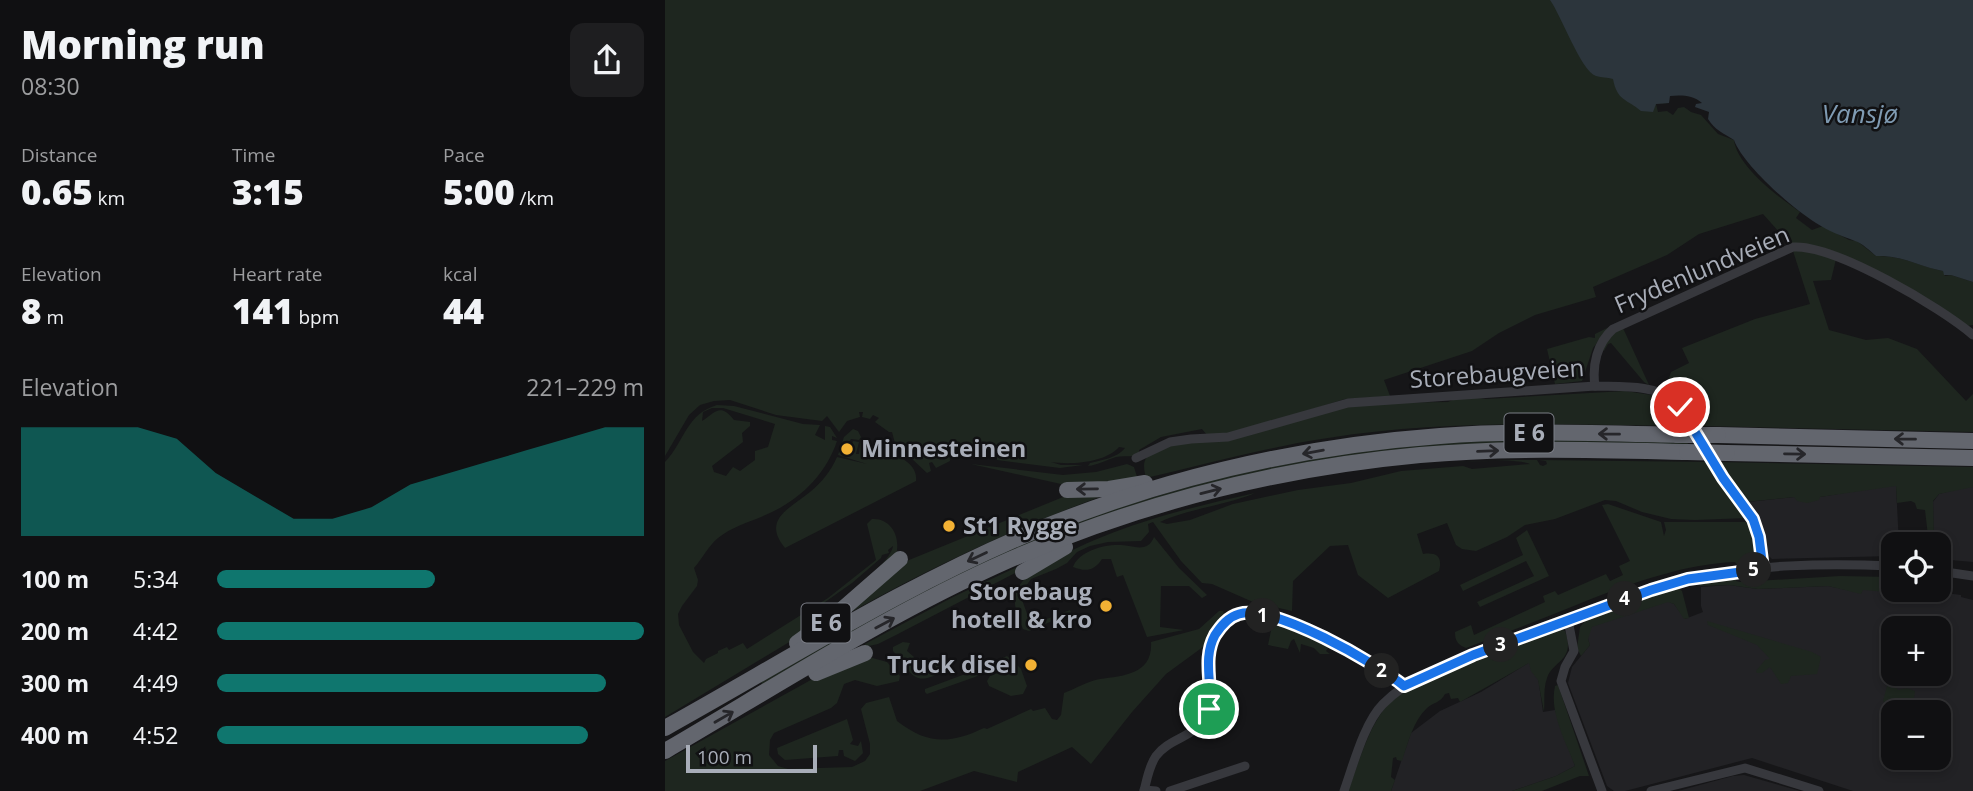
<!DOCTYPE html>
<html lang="en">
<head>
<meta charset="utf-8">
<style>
	:root { --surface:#101012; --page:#1e1e20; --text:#f1f3f6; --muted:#9c9d9f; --line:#303032; --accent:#0f766e }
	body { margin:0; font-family:"Open Sans",sans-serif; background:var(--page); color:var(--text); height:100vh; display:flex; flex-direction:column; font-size:26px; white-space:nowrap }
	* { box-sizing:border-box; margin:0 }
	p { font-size:23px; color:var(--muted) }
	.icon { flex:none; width:38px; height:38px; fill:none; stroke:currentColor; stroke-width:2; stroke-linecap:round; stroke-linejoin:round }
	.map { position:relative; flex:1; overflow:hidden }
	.drawer { display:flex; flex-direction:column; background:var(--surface); width:665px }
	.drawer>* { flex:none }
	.tools { position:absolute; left:1216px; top:532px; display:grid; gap:14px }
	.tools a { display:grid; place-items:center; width:70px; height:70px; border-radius:14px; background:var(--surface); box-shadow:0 4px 10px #0003,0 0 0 2px var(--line); font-size:35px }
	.scale { position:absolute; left:21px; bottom:18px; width:131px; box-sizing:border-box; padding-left:7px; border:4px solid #a8adb8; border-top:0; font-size:19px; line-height:24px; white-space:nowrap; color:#a8adb8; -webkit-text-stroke:5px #111113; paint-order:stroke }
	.pin { position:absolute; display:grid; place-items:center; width:60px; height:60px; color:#fff; margin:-30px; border:4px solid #fff; border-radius:50%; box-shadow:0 2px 7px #0007 }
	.km { position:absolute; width:35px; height:35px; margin:-18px; border-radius:50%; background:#222; color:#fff; font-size:19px; line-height:35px; text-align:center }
	.round { display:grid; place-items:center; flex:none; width:74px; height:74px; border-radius:14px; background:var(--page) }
	.headline { display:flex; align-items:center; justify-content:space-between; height:119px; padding:0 21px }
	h1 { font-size:38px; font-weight:800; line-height:52px }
	.figures { display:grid; grid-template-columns:repeat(3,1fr); gap:10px; height:119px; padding:7px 21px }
	.figures div { display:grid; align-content:center }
	.figures b { font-size:35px; font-weight:800 }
	.figures small { font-size:19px; font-weight:400 }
	.figures p { font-size:19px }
	.chart { height:196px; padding:14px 21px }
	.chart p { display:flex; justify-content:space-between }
	.chart svg { width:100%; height:126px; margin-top:7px; fill:var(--accent); opacity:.7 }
	ul { padding:0 21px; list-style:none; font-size:23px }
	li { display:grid; grid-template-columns:112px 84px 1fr; align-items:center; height:52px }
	li i { height:18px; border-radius:9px; background:var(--accent) }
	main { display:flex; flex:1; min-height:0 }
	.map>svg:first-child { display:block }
</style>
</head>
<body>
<main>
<section class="drawer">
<div class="headline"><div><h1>Morning run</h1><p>08:30</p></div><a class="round"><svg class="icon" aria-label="share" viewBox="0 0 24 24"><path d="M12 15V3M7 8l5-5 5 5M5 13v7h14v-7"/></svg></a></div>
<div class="figures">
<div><p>Distance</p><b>0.65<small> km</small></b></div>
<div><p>Time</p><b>3:15</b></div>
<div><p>Pace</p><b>5:00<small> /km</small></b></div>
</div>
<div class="figures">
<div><p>Elevation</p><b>8<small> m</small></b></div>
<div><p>Heart rate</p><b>141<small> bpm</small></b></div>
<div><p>kcal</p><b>44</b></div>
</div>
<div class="chart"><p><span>Elevation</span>221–229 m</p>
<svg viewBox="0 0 160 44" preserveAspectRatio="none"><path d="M0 44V6L10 6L20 6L30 6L40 10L50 22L60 30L70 38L80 38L90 34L100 26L110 22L120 18L130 14L140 10L150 6L160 6V44z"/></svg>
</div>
<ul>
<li><b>100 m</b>5:34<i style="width:51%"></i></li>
<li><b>200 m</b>4:42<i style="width:100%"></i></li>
<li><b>300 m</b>4:49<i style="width:91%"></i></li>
<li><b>400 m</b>4:52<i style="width:87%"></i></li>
</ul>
</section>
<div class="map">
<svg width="1308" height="791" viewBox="0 0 1308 791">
	<rect width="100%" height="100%" fill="#161618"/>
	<!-- built -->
	<g fill="#222225" fill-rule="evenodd">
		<polygon points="1221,486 1231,486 1234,544 1228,544 1228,556 1107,559 1103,555 1089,512 1083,502 1129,497 1155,497"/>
		<polygon points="1301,487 1308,487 1308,562 1274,559 1274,544 1269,544 1268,502 1274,494"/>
		<path d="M1064,585l29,4 70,-3 33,7 1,-3 4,-1 22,3 36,-2 37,5v2l12,3v191h-120l-101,-33 -127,33h-11l-7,-5 -39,-103 4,-16 18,-22 -2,-6 1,-15 78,-23 7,3 11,15 18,-7 -2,-6v-19zM1228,628h46v46h-46zM1228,712h46v46h-46z"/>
		<polygon points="865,662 873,677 878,712 890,710 910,766 891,776 847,791 726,791 746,733 775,711 816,692"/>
		<polygon points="1079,775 1135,791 1013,791 1068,776"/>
	</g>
	<!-- green -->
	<g fill="#1e261f" fill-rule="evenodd">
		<path d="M0,0h919l85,96v7l-13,1 2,8 9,-1 6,4 5,-7 6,-1 7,5 10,3 17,19 16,6c3,26 44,57 66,72l-4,6 16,12 11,-4 26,14 8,1 19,15c26,-1 43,10 67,15l2,5 6,-1 22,7v43l-6,1 -154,-81 -23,-1 -27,-30 -64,20 -32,21 -74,32 3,10 -61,18 -36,18 -27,18 -88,29 6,16 -45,3 -120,37 -18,-1 -5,-6 -41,8 -22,13v4c-8,4 -15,1 -23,3 -10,3 -18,8 -28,9l2,-3c12,-3 27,-5 35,-15l-6,-1c-14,16 -48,18 -68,15l10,3h22l-23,3 -63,-8v-3c-8,-1 -12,-3 -19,-6 -8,-3 -17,0 -26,-3l-3,4 1,9 -14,7 -4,-6 -3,1 2,8 -4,2 -32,-30 -3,-11h-3l-14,-10 4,-4 -6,-3 -3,4 -8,-2 1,-5h-4l1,5 -13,4 -8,11 -12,-16 -5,5 -46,-6 -46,-15 -16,1 -14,4 -11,10 -24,41z"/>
		<polygon points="1136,249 1171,259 1166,280 1148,281 1164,330 1201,340 1223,338 1252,349 1301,401 1308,394 1308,432 1038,426 1034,424 1017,399 1000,390 1006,372 1024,363 1017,348 1090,319 1145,304 1128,251"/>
		<polygon points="944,327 928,348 917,381 890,384 882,349 924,337 930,338 930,334"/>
		<polygon points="958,328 984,385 979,382 946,343 943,344 939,351 937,349 947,334"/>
		<path d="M960,391c39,6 41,3 66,35 -121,-1 -243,-7 -363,12 -61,9 -121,26 -182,40 -3,-12 -4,-20 8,-27 13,-8 33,-7 48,-10 47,-10 95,-23 142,-35l24,-3 80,-1c10,-6 27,-5 38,-3z"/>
		<path d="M52,405l17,1 69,18 17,1 -5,10 10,5v-14l5,1 7,11 -5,-2v4l5,1c-10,31 -35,57 -65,71 -18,9 -38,13 -54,26 -9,7 -16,21 -24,30l4,12 -1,6 -15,20 -4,8 1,11 14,27 11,11 2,-4 12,-6v-2l9,-4 2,3 14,-7 4,6 81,-51 48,-38 -9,-36 5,-5c20,-1 29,19 24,36l-95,80 -136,82v-255c20,-21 21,-48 52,-57zM47,408h11l52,16 -7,23 -13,4v9l-15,11 -7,-4 -7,9 -12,-4 -2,-6 31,-24 -1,-9 8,-7v-4l-16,-2c-14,-18 -19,-7 -32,1l1,-9zM228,546c-3,20 -60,60 -78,74h-2l-2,-8 41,-29 29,-25 1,-3 7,-2 -1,-3z"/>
		<path d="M188,429l5,2 3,6 -2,3 -8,-1 -2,3 3,2 1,-3 6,1 -3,12h3l2,-16 7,5 -3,12h3l1,-11 8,4 -4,8 4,1 1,-8 9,3 4,-1c11,8 27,14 25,30l-131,67c-24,-29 6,-40 25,-56 12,-10 21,-21 27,-35l30,7 -29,-9 6,-18z"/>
		<polygon points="888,439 1022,442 1023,444 824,445 472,506 98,686 96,682 231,604 363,540 454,507 557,477 661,456 775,442"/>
		<path d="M851,460h21l3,5 3,1 4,-2 -1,-3 -7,-1 171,2 38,56 -53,2 -24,-1 -29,-7 -26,-11 -11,-1 -50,19 -30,6 -18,12 -31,14 -14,-2 -6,-4 -9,-22 -30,11 6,20c13,-2 20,2 16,17l-51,27 -30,-23 -10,-30 -18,1 -37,35 -1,30 -39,-9 -41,-18 -10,-1 -21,-22 -28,-39 -5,2 1,8 -8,9 -33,1 -18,4 -13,6 -10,11 -11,6 -25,10 -11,15 11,31 39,-15 1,3 -42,18 -6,-2c-6,-13 -12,-28 -5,-41 5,-10 15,-15 24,-21 63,-39 141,-58 213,-74 -28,12 -68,16 -95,29l7,2 23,-4 43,-16 65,-14 53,-7 50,-12 62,-5 9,3 58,-5c-12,-6 -55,-2 -72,-2z"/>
		<polygon points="1052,462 1308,467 1308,487 1274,494 1268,501 1269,537 1263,536 1260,510 1252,509 1250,503 1246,501 1232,503 1231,486 1155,497 1154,500 1142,503 1132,501 1129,497 1080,502"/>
		<polygon points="306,464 398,475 431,472 462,464 469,467 473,480 421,485 396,484"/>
		<path d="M403,495l34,1c-92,34 -178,74 -263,123l70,-59z"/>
		<path d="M943,504l53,18 3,14 2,-6 -2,-8h85l8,24v13l-7,5 -12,2 -3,-4c-50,2 -99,20 -144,37 -41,17 -83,33 -125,49 -8,-3 -11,-7 -11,-16l16,-7 3,10 71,-33 -2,-6 12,-5 3,4 48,-21 4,7 13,-6 -4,-9 11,-5 -28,-56z"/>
		<polygon points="862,530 884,576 815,607 812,602 869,576 861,561 798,591 795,585 858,555 851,538"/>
		<path d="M489,537l25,31 28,27 -5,3 -13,-12h-28l-1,41 24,3 -37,7 -24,-62 -6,2 -6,-18h-9c-8,12 -16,13 -29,8 6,-16 31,-23 48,-22 13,1 27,8 33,-8z"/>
		<polygon points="356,565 354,571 231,635 213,644 199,647 200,644 288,597"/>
		<polygon points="1070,576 1071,581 1075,582 1175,576 1225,577 1228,577 1230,590 1223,592 1198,590 1196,594 1163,586 1093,589 1064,585 1035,586 1035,582"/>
		<polygon points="1012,587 1017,591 1024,618 1019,619 1009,604 1003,602 927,627 923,639 925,645 916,656 912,648 915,627 924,617"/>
		<path d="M554,611h4l2,6 -18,27 -41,30 -34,38 -41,52 -19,-17 -54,25 -1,10 -43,-11 -54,20h-255v-30l153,-85 51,-19 18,5 13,14 -1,5 -22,5 -22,-6 -11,4 -7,19 -6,5 -57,25 -4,7 -1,15 9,11 10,3 64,-2 13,-6 5,-7v-10l-9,-35 5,-6 23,-6 8,24c31,24 53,23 87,7l3,1 44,-20 2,2 12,-3 7,11 5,1 4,-5 3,-22c11,-4 24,-12 36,-14 24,-3 53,-5 51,-37l48,-13z"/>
		<polygon points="577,616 640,634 684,656 663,648 661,651 665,654 655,654 649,648 636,644 635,653 629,639 626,641 623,649 603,645 607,626 578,620 564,625 563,623"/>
		<polygon points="1042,621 1147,652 1156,657 1152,674 1126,676 1123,683 1116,684 1105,667 1097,673 1092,673 1091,671 1100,660 1105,659 1092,645 1043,625"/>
		<path d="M894,629l6,2c11,30 -12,29 -18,47 -4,11 -2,23 -3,34l-6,-32 -7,-9 -2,-8 -69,39 -2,-4 -7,1 -2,-6 -4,1c-5,9 -11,8 -18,14 -14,13 -19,35 -25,53l-5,-1 -1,-3 -3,1 -2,19 4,3 -4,11h-43c10,-26 18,-56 34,-79 26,-37 132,-67 177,-83z"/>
		<path d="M238,642l7,1 -3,8 7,6 1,6 17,7 4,-1v-3h-3l4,-8 5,5 -1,9c-29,17 -30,-2 -48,-21v-4z"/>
		<polygon points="342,656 346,660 310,677 262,694 260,692 260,689 311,670"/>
		<polygon points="352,665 356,669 362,686 358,694 346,696 324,686 322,681 325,676"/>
		<polygon points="1228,681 1233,690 1242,688 1250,691 1249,698 1257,702 1262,710 1270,710 1272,705 1280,707 1277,716 1274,717 1274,712 1261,712 1245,708 1239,711 1222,706 1218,701 1223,683"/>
		<path d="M893,685l31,91h-9l-38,15h-30l44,-15 19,-10c-9,-24 -26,-54 -20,-80z"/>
		<polygon points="182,719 188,740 185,744 193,746 196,741 198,753 190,761 179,756 178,750 174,750 173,756 120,760 113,754 112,748"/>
	</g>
	<!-- water -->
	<path fill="#2c353c" d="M885,0h423v282l-22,-7h-7l-1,-4c-25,-5 -41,-16 -67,-15 -6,-5 -14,-13 -21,-15 -13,-5 -27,-10 -39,-18 -23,-14 -73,-58 -82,-83 -11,-7 -19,-10 -26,-21l1,-7 -14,-5 1,-3 6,-1c-9,-8 -21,-8 -32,-7l-1,7 -13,1 -3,8 -12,-1c-14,-12 -24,-10 -28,-32 -6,-2 -11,-1 -17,-3 -15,-5 -35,-61 -46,-76z"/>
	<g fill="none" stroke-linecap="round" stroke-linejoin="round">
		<!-- minor -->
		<g stroke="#37383d" stroke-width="9">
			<path d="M930,386c-3,-21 2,-43 18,-57l180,-82c41,-3 149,61 180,88"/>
			<polyline points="1043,452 1058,478 1088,519 1094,537 1098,569"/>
			<path d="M471,458l34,-16 21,-3 37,-2 120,-34 247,-17c24,1 60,-2 80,15 11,9 18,24 24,36"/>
			<polyline points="1274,571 1308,576"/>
			<polyline points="903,620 909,651 900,667 896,681 937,791"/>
			<polyline points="479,790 491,791"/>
			<path d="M479,791c3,-12 5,-25 12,-35 13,-18 39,-19 50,-39 11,-23 -4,-50 5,-74 5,-12 16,-26 29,-29 34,-8 137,50 164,72"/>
			<polyline points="505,791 580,766"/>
			<path d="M679,791c9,-25 20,-68 39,-87 31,-32 82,-45 123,-61 59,-22 119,-48 181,-63 67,-16 138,-17 206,-14"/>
			<polyline points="986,791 1080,768 1154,791"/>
		</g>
		<!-- motorway -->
		<g stroke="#63666e" stroke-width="16">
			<polyline points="1053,435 1308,441"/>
			<polyline points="1062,453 1308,458"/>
			<polyline points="402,490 444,489 480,483"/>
			<polyline points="358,572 400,547"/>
			<polyline points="132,643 172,614 235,559"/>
			<polyline points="151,673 200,653"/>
			<path d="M0,728c124,-69 245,-146 377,-200 126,-51 262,-82 398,-92 79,-6 158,-3 238,-1"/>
			<path d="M0,751c113,-66 224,-138 344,-191 129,-56 270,-92 411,-105 89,-8 178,-5 267,-3"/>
		</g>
		<!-- motorway-bridge -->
		<g stroke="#63666e" stroke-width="16">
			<polyline points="1013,435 1053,435"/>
			<polyline points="1022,452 1062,453"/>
		</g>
	</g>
	<!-- one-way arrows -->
	<defs><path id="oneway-shaft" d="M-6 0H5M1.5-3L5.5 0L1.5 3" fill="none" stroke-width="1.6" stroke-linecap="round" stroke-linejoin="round" transform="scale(1.75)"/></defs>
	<g stroke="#26262a">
		<use href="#oneway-shaft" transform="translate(944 434) rotate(-179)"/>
		<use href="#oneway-shaft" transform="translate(1240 439) rotate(-179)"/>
		<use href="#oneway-shaft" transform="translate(823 451) rotate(-2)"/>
		<use href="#oneway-shaft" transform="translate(648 452) rotate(170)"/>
		<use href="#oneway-shaft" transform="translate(1130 454) rotate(1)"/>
		<use href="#oneway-shaft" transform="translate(422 489) rotate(179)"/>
		<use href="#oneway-shaft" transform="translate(546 491) rotate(-14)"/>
		<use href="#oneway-shaft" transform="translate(312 557) rotate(155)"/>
		<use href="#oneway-shaft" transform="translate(220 623) rotate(-28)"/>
		<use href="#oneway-shaft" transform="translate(59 717) rotate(-30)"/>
	</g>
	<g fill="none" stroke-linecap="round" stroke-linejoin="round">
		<!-- route casing -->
		<g stroke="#fff" stroke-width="14">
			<path id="route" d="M544,709c4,-25 -7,-50 6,-74 6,-9 13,-18 24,-21 35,-10 137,49 165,72l69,-31 178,-65 37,-11 75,-10 -4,-32 -6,-18 -30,-41 -43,-71"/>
		</g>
		<!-- route -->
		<use href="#route" stroke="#1a73e8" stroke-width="9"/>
	</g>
	<!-- markers -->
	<g fill="#f2b134" stroke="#111113" stroke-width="2.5">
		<circle cx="182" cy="449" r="7"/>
		<circle cx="284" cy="526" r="7"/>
		<circle cx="441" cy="606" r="7"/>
		<circle cx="366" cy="665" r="7"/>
	</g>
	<g text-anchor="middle" stroke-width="5" stroke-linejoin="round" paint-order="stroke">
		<!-- shield labels -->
		<g fill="#111113" stroke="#7b7e86" stroke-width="2">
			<rect x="839.5" y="413.5" width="49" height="39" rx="5"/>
			<rect x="136.5" y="603.5" width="49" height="39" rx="5"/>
		</g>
		<g font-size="23" font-weight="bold" fill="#a8adb8">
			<text x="864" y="441">E 6</text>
			<text x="161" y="631">E 6</text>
		</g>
		<!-- street labels -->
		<g font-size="24" fill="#a8adb8" stroke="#111113">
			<text transform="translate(1037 270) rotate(-23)" y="8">Frydenlundveien</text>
			<text transform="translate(832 374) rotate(-4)" y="8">Storebaugveien</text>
		</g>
		<!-- poi labels -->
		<g font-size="24" font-weight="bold" fill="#a8adb8" stroke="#111113" text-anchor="start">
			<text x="196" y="457">Minnesteinen</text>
			<text x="298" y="534">St1 Rygge</text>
			<text x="427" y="600" text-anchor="end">Storebaug<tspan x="427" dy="28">hotell &amp; kro</tspan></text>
			<text x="352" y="673" text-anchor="end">Truck disel</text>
		</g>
		<!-- water labels -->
		<g font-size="26" font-style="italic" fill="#7f9bb3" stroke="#111113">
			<text x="1195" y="123">Vansjø</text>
		</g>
	</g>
</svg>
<div class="tools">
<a><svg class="icon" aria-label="locate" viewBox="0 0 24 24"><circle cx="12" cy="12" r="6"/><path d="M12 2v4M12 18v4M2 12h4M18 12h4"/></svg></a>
<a>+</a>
<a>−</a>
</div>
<div class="scale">100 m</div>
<div class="pin" style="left:544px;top:709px;background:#1e9e55"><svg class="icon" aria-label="arrive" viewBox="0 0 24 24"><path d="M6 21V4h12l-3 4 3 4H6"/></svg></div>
<div class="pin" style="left:1015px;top:407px;background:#d93025"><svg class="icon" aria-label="check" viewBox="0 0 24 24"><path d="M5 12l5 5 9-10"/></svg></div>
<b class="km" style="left:598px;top:616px">1</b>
<b class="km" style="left:717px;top:671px">2</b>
<b class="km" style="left:836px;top:645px">3</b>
<b class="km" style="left:960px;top:599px">4</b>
<b class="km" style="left:1089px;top:570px">5</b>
</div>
</main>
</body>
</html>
